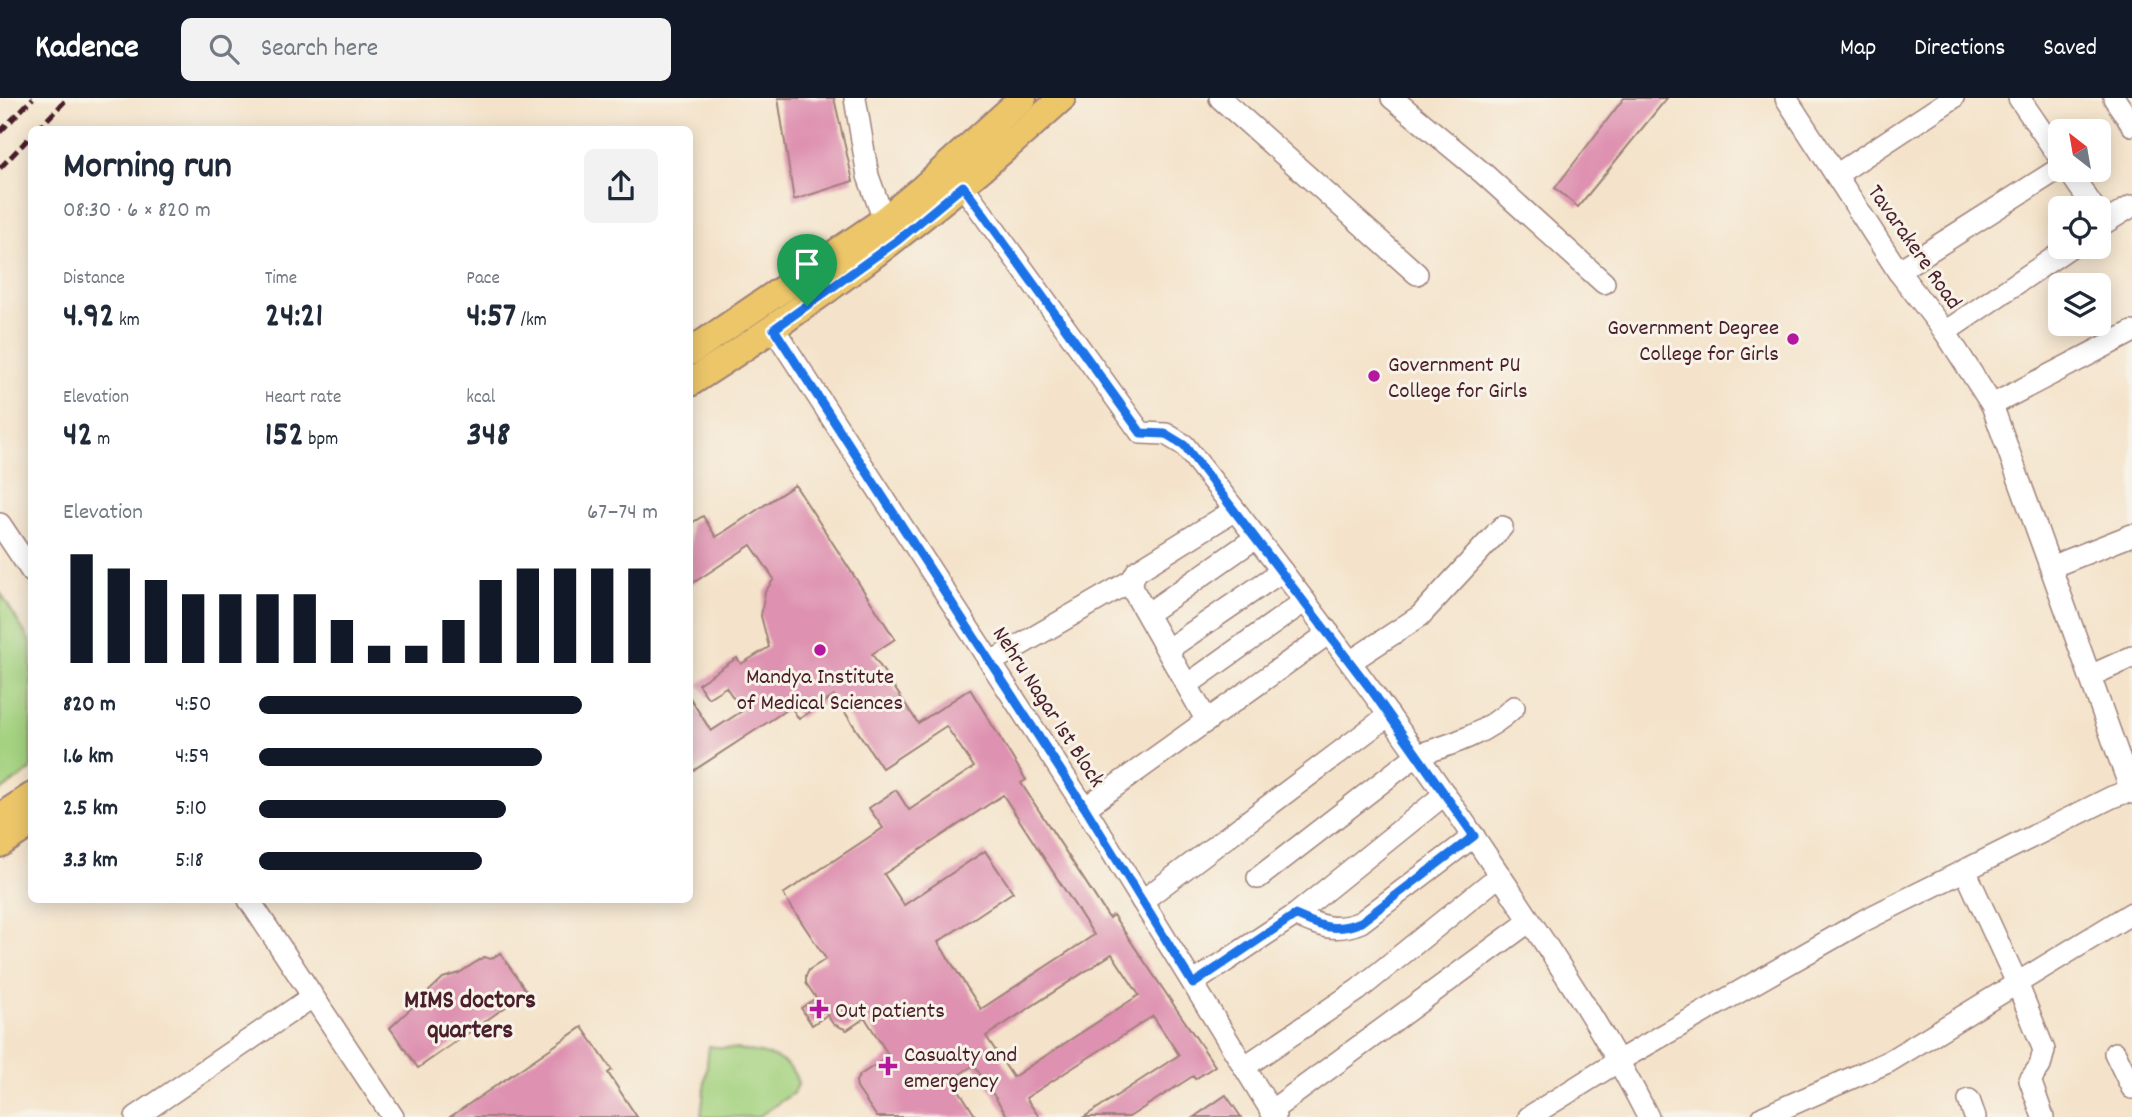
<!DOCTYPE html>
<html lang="en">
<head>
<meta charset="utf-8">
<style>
	:root { --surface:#fff; --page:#f2f2f3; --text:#1f2937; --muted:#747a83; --accent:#111827 }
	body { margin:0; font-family:Dekko,sans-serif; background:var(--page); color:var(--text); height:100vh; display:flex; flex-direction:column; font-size:26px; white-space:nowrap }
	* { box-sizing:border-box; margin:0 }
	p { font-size:23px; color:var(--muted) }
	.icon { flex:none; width:38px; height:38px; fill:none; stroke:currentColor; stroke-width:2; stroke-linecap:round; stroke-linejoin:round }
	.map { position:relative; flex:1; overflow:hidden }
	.side { position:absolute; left:28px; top:28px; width:665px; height:777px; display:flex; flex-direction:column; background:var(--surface); border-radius:10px; box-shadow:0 4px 18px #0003 }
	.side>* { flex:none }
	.needle { width:46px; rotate:329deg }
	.fabs { position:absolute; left:2048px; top:21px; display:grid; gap:14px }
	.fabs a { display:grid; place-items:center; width:63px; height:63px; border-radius:10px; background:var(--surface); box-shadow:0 4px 18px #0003; font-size:35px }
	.pin { position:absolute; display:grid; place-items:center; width:60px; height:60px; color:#fff; margin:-72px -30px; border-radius:50% 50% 50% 0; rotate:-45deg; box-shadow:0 0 7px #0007 }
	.pin .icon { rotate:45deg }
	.round { display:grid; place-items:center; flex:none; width:74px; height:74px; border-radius:10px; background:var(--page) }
	.overview { display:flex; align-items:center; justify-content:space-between; height:119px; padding:0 35px }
	h1 { font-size:38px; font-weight:700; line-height:52px }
	.metrics { display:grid; grid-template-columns:repeat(3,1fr); gap:10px; height:119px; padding:7px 35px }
	.metrics div { display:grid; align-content:center }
	.metrics b { font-size:35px; font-weight:700 }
	.metrics small { font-size:19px; font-weight:400 }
	.metrics p { font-size:19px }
	.chart { height:196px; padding:14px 35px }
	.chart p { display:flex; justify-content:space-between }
	.chart svg { width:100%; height:126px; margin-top:7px; stroke:var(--accent); stroke-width:6 }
	ul { padding:0 35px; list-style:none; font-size:23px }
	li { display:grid; grid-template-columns:112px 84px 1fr; align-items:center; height:52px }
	li i { height:18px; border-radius:9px; background:var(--accent) }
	header { display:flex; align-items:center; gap:42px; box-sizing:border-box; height:98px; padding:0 35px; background:var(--accent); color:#fff }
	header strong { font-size:33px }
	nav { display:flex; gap:38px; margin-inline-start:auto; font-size:24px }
	.search { width:490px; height:63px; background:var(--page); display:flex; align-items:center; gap:18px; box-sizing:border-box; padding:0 24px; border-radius:10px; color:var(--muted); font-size:26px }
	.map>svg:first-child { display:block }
</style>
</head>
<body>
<header>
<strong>Kadence</strong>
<div class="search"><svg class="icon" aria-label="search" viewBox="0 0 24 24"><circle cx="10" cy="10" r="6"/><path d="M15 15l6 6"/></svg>Search here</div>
<nav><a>Map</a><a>Directions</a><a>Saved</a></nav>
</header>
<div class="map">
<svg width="2132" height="1019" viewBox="0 0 2132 1019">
	<rect width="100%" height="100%" fill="#f7f3e8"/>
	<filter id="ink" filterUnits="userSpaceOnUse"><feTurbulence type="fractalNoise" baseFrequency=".0143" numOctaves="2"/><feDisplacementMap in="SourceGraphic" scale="14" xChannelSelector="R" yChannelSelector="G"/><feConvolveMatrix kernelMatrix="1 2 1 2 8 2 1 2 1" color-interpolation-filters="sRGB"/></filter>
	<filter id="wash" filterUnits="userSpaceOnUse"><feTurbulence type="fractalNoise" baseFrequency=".00686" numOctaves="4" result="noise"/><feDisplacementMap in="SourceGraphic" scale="28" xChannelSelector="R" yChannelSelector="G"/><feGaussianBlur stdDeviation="1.57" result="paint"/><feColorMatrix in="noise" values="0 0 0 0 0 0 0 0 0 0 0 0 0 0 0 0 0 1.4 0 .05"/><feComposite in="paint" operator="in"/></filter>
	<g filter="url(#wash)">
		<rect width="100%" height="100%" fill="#f4e3ca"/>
		<!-- green -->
		<g fill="#a4d280" stroke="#777856" stroke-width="2">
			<polygon points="0,494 31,545 31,672 0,693"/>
			<path d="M709,948c30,5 83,2 89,39l-5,8 -35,24h-57z"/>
		</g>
		<g id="blocks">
			<!-- building -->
			<g fill="#de91b0" fill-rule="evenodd">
				<polygon points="778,0 834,0 853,83 794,102"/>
				<polygon points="1624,0 1667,0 1578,109 1555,90"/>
				<path d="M795,387l100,154 -23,15 46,69 52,-34 56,91 -5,3 88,135 4,-3 102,151 -20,13 -2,-3 -64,41h-45l95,-62 -26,-39 -127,82 13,19h-31l-34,-52 -22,14 24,38h-99l-20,-29 -1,-7 4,-6 29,-19 -24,-38 -18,12 -14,-6 -6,-9 -15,10 -11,-17 15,-10 -10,-15v-7l3,-6 17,-11 -43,-65 100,-66 -14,-20 27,-18 13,20 65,-43 -28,-41 -64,42 -48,-72 -35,23 -8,-12 -101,66v-75l21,33 31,-20 -16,-24 -18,11 -10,-14 39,-26 4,6 28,-17 -8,-31 4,-24 9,-13 -23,-34 -61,40v-61l13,-8 13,21zM1003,697l91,140 -113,74 -43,-67 75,-50 -28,-41 -81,54 -20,-31zM1112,856l27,41 -126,82 -27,-41z"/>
				<polygon points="500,855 527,894 418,970 390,930 443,880 459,875 484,859 491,861"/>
				<polygon points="582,929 612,972 608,975 637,1019 450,1019"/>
				<polygon points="1226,997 1241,1019 1194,1019"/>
			</g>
		</g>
	</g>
	<g filter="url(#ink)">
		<use href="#blocks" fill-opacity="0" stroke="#9f817a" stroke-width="2"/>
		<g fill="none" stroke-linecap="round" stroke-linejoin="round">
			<!-- minor casing -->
			<g stroke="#9f817a" stroke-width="24">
				<g id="minor">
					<polyline points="855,0 868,78 884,122"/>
					<polyline points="1220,0 1417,176"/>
					<polyline points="1392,0 1484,76 1604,185"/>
					<polyline points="1786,0 1898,173 1945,234 2070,149"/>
					<polyline points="2019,0 2060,60"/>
					<polyline points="2114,0 2132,27"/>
					<polyline points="2068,72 2094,110"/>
					<polyline points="1836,77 1953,0"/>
					<path d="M963,88l178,247 25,1 18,11c111,140 218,283 317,432 52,78 105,156 147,240"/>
					<polyline points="2098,129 2132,108"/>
					<polyline points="1898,173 2060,70"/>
					<polyline points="774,231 1085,710 1275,1019"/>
					<polyline points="1945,234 1992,307 2132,695"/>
					<polyline points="1992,307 2132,234"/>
					<polyline points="0,426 32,474"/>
					<polyline points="2051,469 2132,437"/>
					<polyline points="1147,516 1257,439"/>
					<polyline points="1167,552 1282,473"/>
					<polyline points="991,564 1132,482"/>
					<polyline points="1350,564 1420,518 1502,429"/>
					<polyline points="2090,578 2132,559"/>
					<polyline points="1187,587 1305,503"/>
					<polyline points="1207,623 1133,492 1132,482 1137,473 1235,412"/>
					<polyline points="1085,710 1329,535"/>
					<polyline points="1965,772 2017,885 2044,952 2040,968 2030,982 2043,1019"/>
					<path d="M1258,780l159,-123c34,-10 71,-22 97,-48"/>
					<polyline points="249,802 393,1019"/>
					<polyline points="1142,803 1389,617"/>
					<path d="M1295,817c25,11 40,18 66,7l113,-86"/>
					<polyline points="1193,885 1295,817 1445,696"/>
					<polyline points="2115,955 2132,990"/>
					<polyline points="1244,969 1358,892 1500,777"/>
					<polyline points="1969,1002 1975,1019"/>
					<polyline points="1271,1013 1530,823"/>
					<polyline points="136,1019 312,899"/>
					<polyline points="1529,1019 1620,962 1863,823 2112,699 2132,692"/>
					<polyline points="1763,1019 1888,964 2132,815"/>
				</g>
			</g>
			<!-- major casing -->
			<g stroke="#9f817a" stroke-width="30">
				<g id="major">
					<polyline points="690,254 884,122 923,90 1023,0"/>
					<path d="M690,285c133,-85 255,-178 372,-285"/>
					<polyline points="0,719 32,698"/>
					<polyline points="0,746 32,725"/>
				</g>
			</g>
			<!-- minor -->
			<use href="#minor" stroke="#fff" stroke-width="21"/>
			<!-- major -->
			<use href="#major" stroke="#ecc669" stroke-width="26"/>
			<!-- rail -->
			<g stroke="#4a1f2b" stroke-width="5" stroke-dasharray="10 5" stroke-linecap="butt">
				<polyline points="37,32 68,0"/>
				<polyline points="0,34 33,0"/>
				<polyline points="0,70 32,37"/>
			</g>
		</g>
	</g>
	<g fill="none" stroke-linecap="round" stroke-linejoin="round" filter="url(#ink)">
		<!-- route casing -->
		<g stroke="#fff" stroke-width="14">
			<path id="route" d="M963,88l178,247 25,1 18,11 188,246 102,145 -113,86c-26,11 -41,4 -66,-7l-102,69 -108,-176 -311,-479 124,-89z"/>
		</g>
		<!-- route -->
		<use href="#route" stroke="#1a73e8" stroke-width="9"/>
	</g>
	<!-- markers -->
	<g fill="#b5179e" stroke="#f7f3e8" stroke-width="2.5">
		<circle cx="1793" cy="241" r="7"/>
		<circle cx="1374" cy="278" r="7"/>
		<circle cx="820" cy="552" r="7"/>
		<path d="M815.5 900.5h7v7h7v7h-7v7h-7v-7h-7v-7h7z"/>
		<path d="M884.5 957.5h7v7h7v7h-7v7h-7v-7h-7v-7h7z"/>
	</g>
	<g text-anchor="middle" stroke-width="6" stroke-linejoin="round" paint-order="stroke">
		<!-- street labels -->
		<g font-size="23" fill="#4a1f2b" stroke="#f7f3e8">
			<text transform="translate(1916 148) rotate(55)" y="8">Tavarakere Road</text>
			<text transform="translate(1050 608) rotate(57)" y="8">Nehru Nagar 1st Block</text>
		</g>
		<!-- poi labels -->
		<g font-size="23" fill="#4a1f2b" stroke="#f7f3e8" text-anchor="start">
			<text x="1779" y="236" text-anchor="end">Government Degree<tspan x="1779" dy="26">College for Girls</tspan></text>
			<text x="1388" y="273">Government PU<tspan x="1388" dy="26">College for Girls</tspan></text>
			<text x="820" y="585" text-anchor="middle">Mandya Institute<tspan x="820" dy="26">of Medical Sciences</tspan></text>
			<text x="835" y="919">Out patients</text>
			<text x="904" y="963">Casualty and<tspan x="904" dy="26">emergency</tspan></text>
		</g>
		<!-- quarter labels -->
		<g font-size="26" font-weight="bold" fill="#4a1f2b" stroke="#f7f3e8">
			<text x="470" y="909">MIMS doctors<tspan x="470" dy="30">quarters</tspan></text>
		</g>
	</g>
</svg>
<div class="fabs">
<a><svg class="needle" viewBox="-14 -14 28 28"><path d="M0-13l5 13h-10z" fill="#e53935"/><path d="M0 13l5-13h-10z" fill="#747a83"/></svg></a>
<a><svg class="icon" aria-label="locate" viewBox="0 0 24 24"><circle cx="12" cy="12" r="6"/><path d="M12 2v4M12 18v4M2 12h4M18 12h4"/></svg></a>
<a><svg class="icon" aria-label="layers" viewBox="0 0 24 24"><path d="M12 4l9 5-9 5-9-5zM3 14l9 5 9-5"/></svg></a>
</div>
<div class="pin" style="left:807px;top:208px;background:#1e9e55"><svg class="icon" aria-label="arrive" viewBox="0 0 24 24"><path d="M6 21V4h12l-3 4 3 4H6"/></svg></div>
<section class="side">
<div class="overview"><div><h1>Morning run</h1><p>08:30 · 6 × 820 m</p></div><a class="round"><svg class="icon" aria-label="share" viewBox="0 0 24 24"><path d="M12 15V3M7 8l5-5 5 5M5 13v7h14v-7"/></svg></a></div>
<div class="metrics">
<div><p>Distance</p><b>4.92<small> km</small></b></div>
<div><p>Time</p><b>24:21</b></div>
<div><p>Pace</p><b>4:57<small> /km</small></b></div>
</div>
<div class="metrics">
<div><p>Elevation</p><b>42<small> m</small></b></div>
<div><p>Heart rate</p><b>152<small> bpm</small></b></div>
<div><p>kcal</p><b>348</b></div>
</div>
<div class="chart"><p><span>Elevation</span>67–74 m</p>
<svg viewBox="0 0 160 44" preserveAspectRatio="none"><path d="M5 44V6M15 44V11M25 44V15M35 44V20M45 44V20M55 44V20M65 44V20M75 44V29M85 44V38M95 44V38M105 44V29M115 44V15M125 44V11M135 44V11M145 44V11M155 44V11"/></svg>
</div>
<ul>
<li><b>820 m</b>4:50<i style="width:81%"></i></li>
<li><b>1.6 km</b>4:59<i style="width:71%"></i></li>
<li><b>2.5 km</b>5:10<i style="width:62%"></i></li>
<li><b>3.3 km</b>5:18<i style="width:56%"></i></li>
</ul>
</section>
</div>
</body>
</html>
